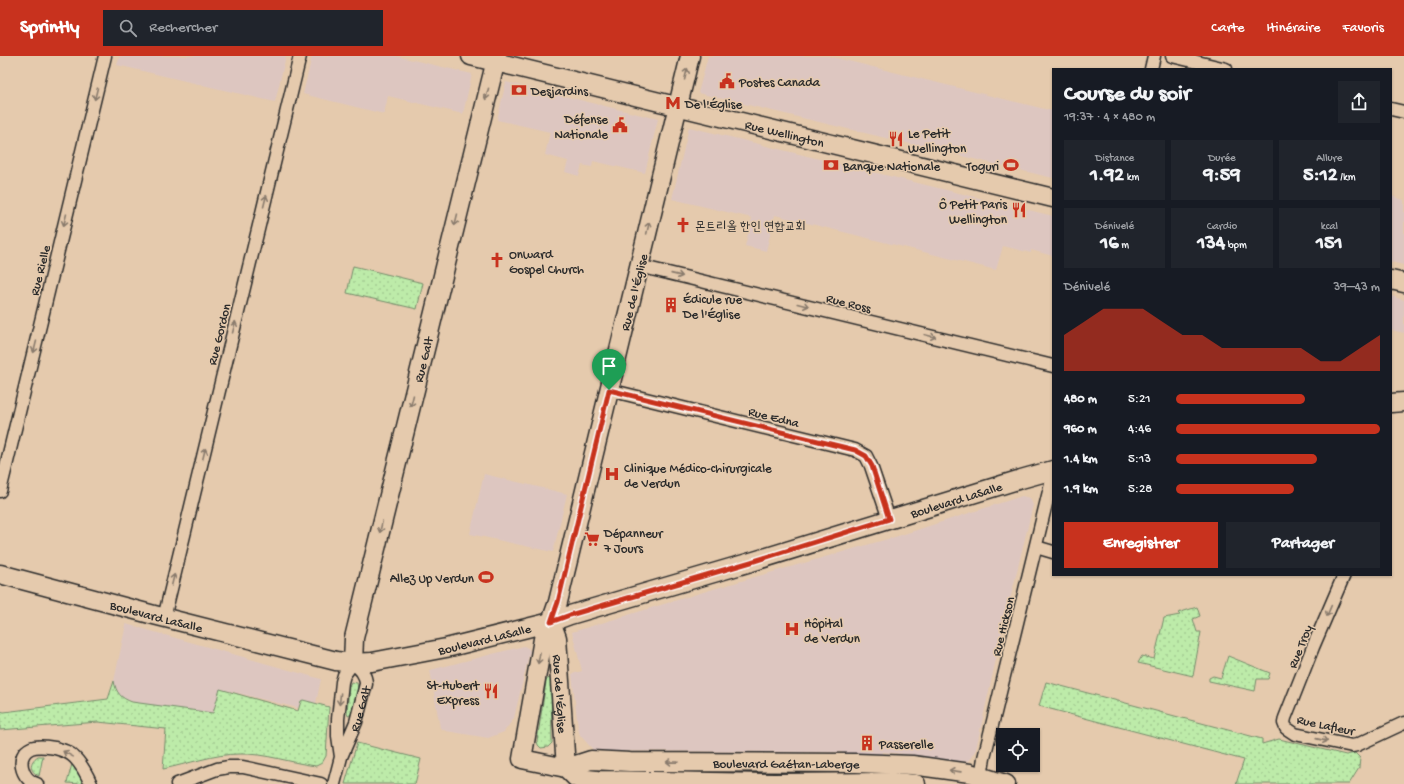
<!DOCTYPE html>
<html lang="fr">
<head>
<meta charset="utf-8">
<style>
	:root { --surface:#171b24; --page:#20242c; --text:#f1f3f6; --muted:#9ea1a6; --accent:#c8321e }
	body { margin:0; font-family:"Gochi Hand","Poor Story",sans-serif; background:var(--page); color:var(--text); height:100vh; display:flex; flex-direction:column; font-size:15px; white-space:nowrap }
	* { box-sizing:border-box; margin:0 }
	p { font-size:13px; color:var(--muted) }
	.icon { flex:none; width:22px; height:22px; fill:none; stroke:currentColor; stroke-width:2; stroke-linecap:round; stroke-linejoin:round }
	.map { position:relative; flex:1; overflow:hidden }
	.sheet { position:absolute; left:1052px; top:12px; width:340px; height:508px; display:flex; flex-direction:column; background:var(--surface); border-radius:0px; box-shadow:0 1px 3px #0004 }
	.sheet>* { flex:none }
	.fabs { position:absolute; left:996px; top:672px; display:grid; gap:8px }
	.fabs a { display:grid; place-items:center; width:44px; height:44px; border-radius:0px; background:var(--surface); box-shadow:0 1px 3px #0004; font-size:20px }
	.pin { position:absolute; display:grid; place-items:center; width:34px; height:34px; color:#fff; margin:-41px -17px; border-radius:50% 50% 50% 0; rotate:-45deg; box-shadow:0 0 4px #0007 }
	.pin .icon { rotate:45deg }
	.round { display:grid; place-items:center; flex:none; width:42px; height:42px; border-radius:0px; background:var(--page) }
	.headline { display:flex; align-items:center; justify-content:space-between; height:68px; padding:0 12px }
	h1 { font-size:22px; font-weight:700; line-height:30px }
	.metrics { display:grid; grid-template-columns:repeat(3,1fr); gap:6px; height:68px; padding:4px 12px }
	.metrics div { display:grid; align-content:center; border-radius:0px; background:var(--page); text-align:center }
	.metrics b { font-size:20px; font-weight:700 }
	.metrics small { font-size:11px; font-weight:400 }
	.metrics p { font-size:11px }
	.chart { height:112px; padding:8px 12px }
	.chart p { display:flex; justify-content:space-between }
	.chart svg { width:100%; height:72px; margin-top:4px; fill:var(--accent); opacity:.7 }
	.cta { display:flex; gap:8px; margin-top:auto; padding:8px 12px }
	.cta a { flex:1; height:46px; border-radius:0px; background:var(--accent); color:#fff; font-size:16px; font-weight:700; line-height:46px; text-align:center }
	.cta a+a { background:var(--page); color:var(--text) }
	ul { padding:0 12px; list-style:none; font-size:13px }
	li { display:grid; grid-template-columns:64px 48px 1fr; align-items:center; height:30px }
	li i { height:10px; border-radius:5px; background:var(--accent) }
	header { display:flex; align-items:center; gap:24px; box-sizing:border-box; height:56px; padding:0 20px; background:var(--accent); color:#fff }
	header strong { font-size:19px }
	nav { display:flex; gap:22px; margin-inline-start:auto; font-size:14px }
	.search { width:280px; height:36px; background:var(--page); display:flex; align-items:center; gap:10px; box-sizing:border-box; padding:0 14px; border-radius:0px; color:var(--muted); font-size:15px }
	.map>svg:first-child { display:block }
</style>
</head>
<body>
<header>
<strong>Sprintly</strong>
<div class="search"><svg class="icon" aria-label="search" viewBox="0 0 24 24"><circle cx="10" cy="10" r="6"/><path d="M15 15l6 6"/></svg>Rechercher</div>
<nav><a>Carte</a><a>Itinéraire</a><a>Favoris</a></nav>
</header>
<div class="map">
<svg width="1404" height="728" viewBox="0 0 1404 728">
	<defs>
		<pattern id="green-dots" width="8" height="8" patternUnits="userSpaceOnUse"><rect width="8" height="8" fill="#bdeba9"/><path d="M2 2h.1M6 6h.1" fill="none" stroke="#a3ca92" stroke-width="1.8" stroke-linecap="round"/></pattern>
	</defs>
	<rect width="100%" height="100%" fill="#e5caad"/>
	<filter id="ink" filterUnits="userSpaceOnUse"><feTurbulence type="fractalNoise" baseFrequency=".025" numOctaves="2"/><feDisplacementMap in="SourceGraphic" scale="8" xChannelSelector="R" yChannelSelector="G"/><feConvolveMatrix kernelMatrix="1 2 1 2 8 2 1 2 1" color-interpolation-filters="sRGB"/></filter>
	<g filter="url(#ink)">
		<!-- built -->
		<g fill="#ddc6c0">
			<polygon points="120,0 286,0 275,46 117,9"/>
			<polygon points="312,0 396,0 472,18 463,58 388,40 384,58 303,38"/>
			<polygon points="708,0 828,0 1053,55 1053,122 698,37"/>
			<polygon points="506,26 658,63 645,117 593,105 592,111 582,109 579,120 565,116 568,105 545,99 550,76 497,64"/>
			<polygon points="689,71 1053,160 1053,200 1031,194 1031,197 1003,190 996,214 775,159 766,195 745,190 752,162 672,143"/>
			<polygon points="1391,140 1404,144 1404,209 1391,206"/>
			<polygon points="1391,240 1404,244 1404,277 1391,274"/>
			<polygon points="484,418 567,438 553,496 470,478"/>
			<polygon points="1022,440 1030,442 1033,449 998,594 976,693 969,705 961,706 914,699 882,696 882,700 842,700 842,696 600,695 594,695 580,679 578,672 572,618 582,615 572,576 710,534 898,480"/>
			<polygon points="126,568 321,623 316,647 303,644 301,645 298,652 221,633 214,657 139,648 125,643 120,640 116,635 114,625"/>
			<polygon points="524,590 528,592 530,595 514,662 504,676 488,682 446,675 440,672 430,614"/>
		</g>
		<!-- green -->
		<g fill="url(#green-dots)" stroke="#748b6a">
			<polygon points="353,210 423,227 417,253 347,237"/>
			<polygon points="1197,551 1200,560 1193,563 1197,576 1201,576 1193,620 1138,607 1142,600 1154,603 1164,562 1180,559 1178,557"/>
			<polygon points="1228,600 1270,617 1268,623 1257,623 1255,635 1209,625 1209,622 1213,620 1221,622"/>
			<polygon points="550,622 551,624 552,687 548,691 541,692 538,689 537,685 546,626 547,623"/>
			<path d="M114,625c2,12 7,17 18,21l81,11 7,-24 78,22 3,-10 2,-1 26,7 -3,49 -4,7 -6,3c-25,-3 -51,-13 -77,-12 -25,0 -51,10 -76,15l3,-40 -68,-7 -98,8v-19l4,1 104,-13z"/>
			<polygon points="351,626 357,627 358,632 352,658 348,660 347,657 349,630"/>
			<polygon points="1046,626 1262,683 1262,688 1279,683 1346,699 1355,697 1360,702 1359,712 1349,728 1236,728 1244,704 1039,650"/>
			<polygon points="357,687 421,703 415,728 345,728"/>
			<path d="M38,700h5l-4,20c-10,-5 -10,-14 -1,-20z"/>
			<polygon points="72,708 82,723 81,728 67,727"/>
			<polygon points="848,714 848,718 713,718 712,715"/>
		</g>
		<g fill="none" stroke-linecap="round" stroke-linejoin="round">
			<!-- minor casing -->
			<g stroke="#2b2b2b" stroke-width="15">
				<g id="minor">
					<polyline points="1172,0 1226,13"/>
					<polyline points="1151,13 1154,0"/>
					<polyline points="1391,53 1404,56"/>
					<polyline points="639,210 1053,310"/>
					<polyline points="609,334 855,394 866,400 871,410 889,463"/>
					<polyline points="0,435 105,0"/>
					<polyline points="1036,491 1053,496"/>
					<polyline points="1344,519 1313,591 1285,662 1284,667 1286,672 1295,678 1352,690 1357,689 1404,667"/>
					<polyline points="164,562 300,0"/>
					<polyline points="980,727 984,702 1053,419"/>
					<path d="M37,728c-16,-4 -22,-29 -6,-36 7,-3 17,-1 24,0 8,2 15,4 20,10 7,7 12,17 16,26"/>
					<polyline points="177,728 217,713 229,711 243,711 321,728"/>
					<path id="s1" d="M334,728l7,-27 15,-35 10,-38c0,-10 -6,-15 -13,-21l-9,12 -2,7 -4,37v17l3,21"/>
				</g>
			</g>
			<!-- secondary casing -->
			<g stroke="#2b2b2b" stroke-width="21">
				<g id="secondary">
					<path id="s2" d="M471,0l582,142"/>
					<path id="s3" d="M690,0l-132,546 -7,20 -8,17 -21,120 44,9 25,-8 39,2 226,1 56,2 58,8 36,11"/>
					<polyline points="1391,224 1404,227"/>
					<polyline points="1391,347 1404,346"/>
					<path id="s4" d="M0,518l154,41 182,46 17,2 19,-1 74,-14 105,-26 19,-7 181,-53 270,-83 32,-9"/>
					<path id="s5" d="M551,566l6,16 9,130"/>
					<path id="s6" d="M353,607l1,-25 143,-582"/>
					<polyline points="566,712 576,722 597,724 774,727 893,726 916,728"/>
				</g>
			</g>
			<!-- minor -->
			<use href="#minor" stroke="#e5caad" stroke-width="12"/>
			<!-- secondary -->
			<use href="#secondary" stroke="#e5caad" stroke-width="18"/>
		</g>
		<!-- one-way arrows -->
		<defs><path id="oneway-shaft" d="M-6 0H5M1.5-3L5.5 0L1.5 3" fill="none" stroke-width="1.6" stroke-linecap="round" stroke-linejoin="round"/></defs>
		<g stroke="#887a6c">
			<use href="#oneway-shaft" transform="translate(686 18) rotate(-76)"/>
			<use href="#oneway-shaft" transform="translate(96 38) rotate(104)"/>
			<use href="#oneway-shaft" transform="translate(487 38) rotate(105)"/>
			<use href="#oneway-shaft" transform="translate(265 145) rotate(-76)"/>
			<use href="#oneway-shaft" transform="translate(65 164) rotate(104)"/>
			<use href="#oneway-shaft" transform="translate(456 164) rotate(104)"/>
			<use href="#oneway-shaft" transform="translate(648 172) rotate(-77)"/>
			<use href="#oneway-shaft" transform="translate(677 219) rotate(13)"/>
			<use href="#oneway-shaft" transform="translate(803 249) rotate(14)"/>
			<use href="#oneway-shaft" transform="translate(234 271) rotate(-76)"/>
			<use href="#oneway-shaft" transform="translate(930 280) rotate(14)"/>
			<use href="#oneway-shaft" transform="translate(35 291) rotate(104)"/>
			<use href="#oneway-shaft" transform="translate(412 345) rotate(104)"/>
			<use href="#oneway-shaft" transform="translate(204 398) rotate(-76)"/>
			<use href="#oneway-shaft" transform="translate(381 471) rotate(103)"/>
			<use href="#oneway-shaft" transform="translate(173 524) rotate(-76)"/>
			<use href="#oneway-shaft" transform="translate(1329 555) rotate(113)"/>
			<use href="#oneway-shaft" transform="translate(539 602) rotate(100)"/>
			<use href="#oneway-shaft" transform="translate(340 643) rotate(96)"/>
			<use href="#oneway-shaft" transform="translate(1322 684) rotate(13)"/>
			<use href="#oneway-shaft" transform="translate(68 698) rotate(-151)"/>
			<use href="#oneway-shaft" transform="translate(672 706) rotate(-179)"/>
			<use href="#oneway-shaft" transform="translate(955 715) rotate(-172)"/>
		</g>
	</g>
	<g fill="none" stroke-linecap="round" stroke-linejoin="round" filter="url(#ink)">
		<!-- route casing -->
		<g stroke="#fff" stroke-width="8">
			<polygon id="route" points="609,334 855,394 866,400 872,410 889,463 751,506 570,559 551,566 558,546"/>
		</g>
		<!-- route -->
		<use href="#route" stroke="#c8321e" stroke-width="5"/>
	</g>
	<!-- icons -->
	<defs>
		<g id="civic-bare" transform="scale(1.2)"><path d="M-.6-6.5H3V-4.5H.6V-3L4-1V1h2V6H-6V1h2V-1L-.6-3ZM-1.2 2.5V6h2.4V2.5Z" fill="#c8321e" stroke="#e5caad" stroke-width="2.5" paint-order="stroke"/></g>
		<g id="bank-bare" transform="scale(1.2)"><path d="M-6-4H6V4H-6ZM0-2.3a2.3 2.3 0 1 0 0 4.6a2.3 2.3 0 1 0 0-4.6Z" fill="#c8321e" stroke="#e5caad" stroke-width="2.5" paint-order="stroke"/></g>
		<g id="metro-bare" transform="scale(1.2)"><path d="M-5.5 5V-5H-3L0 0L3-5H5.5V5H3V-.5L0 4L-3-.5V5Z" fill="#c8321e" stroke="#e5caad" stroke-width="2.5" paint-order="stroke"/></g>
		<g id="restaurant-bare" transform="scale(1.2)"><path d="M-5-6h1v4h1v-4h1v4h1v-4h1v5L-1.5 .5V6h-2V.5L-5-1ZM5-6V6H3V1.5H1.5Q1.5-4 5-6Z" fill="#c8321e" stroke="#e5caad" stroke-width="2.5" paint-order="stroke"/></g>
		<g id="stadium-bare" transform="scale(1.2)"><path d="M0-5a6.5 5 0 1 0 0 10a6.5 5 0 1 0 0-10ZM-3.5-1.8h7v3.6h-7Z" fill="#c8321e" stroke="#e5caad" stroke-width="2.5" paint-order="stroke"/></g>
		<g id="church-bare" transform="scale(1.2)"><path d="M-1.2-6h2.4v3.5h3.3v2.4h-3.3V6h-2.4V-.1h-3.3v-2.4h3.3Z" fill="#c8321e" stroke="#e5caad" stroke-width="2.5" paint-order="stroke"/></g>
		<g id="building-bare" transform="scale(1.2)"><path d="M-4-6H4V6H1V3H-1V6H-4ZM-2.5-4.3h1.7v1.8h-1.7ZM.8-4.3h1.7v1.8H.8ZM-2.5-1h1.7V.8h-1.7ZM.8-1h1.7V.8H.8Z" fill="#c8321e" stroke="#e5caad" stroke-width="2.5" paint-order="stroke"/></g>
		<g id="hospital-bare" transform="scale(1.2)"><path d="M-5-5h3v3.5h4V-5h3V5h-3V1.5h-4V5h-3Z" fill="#c8321e" stroke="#e5caad" stroke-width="2.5" paint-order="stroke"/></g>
		<g id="supermarket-bare" transform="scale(1.2)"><path d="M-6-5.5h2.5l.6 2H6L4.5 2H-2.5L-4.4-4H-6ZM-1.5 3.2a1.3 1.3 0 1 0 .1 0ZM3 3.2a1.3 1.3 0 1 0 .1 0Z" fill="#c8321e" stroke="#e5caad" stroke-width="2.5" paint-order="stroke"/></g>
	</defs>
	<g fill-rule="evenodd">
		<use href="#civic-bare" x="727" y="25"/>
		<use href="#bank-bare" x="519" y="34"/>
		<use href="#metro-bare" x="673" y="47"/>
		<use href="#civic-bare" x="620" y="69"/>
		<use href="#restaurant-bare" x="896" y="83"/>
		<use href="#bank-bare" x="831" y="109"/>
		<use href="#stadium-bare" x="1011" y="109"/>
		<use href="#restaurant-bare" x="1019" y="154"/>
		<use href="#church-bare" x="683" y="169"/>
		<use href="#church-bare" x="497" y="204"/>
		<use href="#building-bare" x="671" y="249"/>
		<use href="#hospital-bare" x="612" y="418"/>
		<use href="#supermarket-bare" x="592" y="483"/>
		<use href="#stadium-bare" x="486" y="521"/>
		<use href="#hospital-bare" x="792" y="573"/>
		<use href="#restaurant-bare" x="491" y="635"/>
		<use href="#building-bare" x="867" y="687"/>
	</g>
	<g text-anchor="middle" stroke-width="3" stroke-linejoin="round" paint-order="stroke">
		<!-- poi labels -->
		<g font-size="13" fill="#2b2b2b" stroke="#e5caad" text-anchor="start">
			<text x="739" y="30">Postes Canada</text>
			<text x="531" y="39">Desjardins</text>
			<text x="685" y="52">De l'Église</text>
			<text x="608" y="67" text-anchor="end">Défense<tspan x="608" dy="15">Nationale</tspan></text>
			<text x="908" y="81">Le Petit<tspan x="908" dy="15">Wellington</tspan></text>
			<text x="843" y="114">Banque Nationale</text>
			<text x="999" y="114" text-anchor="end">Toguri</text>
			<text x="1007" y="152" text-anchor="end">Ô Petit Paris<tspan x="1007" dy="15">Wellington</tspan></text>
			<text x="695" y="174">몬트리올 한인 연합교회</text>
			<text x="509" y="202">Onward<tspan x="509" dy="15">Gospel Church</tspan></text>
			<text x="683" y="247">Édicule rue<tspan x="683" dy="15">De l'Église</tspan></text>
			<text x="624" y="416">Clinique Médico-chirurgicale<tspan x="624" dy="15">de Verdun</tspan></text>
			<text x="604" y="481">Dépanneur<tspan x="604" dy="15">7 Jours</tspan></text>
			<text x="474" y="526" text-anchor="end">Allez Up Verdun</text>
			<text x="804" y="571">Hôpital<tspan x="804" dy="15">de Verdun</tspan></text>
			<text x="479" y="633" text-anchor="end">St-Hubert<tspan x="479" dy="15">Express</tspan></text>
			<text x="879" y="692">Passerelle</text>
		</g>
		<!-- street labels -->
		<g font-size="13" fill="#2b2b2b" stroke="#e5caad">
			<text dy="5" stroke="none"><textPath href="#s2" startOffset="323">Rue Wellington</textPath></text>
			<text transform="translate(39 214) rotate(-76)" y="5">Rue Rielle</text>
			<text transform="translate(633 236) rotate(-76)" y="5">Rue de l'Église</text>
			<text transform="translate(849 246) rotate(14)" y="5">Rue Ross</text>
			<text transform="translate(218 278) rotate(-76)" y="5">Rue Gordon</text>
			<text dy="5" stroke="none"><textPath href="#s6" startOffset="312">Rue Galt</textPath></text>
			<text transform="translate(774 360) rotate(14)" y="5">Rue Edna</text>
			<text dy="5" stroke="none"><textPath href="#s4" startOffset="990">Boulevard LaSalle</textPath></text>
			<text dy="5" stroke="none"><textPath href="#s4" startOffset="162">Boulevard LaSalle</textPath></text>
			<text transform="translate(1002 570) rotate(-76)" y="5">Rue Hickson</text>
			<text dy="5" stroke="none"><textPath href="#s4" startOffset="498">Boulevard LaSalle</textPath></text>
			<text transform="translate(1299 590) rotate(-68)" y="5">Rue Troy</text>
			<text dy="5" stroke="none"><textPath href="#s5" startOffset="73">Rue de l'Église</textPath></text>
			<text dy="5" stroke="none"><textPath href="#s1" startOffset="80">Rue Galt</textPath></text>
			<text transform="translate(1326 668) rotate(12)" y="5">Rue Lafleur</text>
			<text dy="5" stroke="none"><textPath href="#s3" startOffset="990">Boulevard Gaétan-Laberge</textPath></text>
		</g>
	</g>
</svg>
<div class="fabs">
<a><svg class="icon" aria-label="locate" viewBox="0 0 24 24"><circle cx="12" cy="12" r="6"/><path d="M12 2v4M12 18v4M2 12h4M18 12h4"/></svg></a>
</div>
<div class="pin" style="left:609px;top:334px;background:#1e9e55"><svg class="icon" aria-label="arrive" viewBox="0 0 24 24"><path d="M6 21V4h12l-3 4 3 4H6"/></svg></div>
<section class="sheet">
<div class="headline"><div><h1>Course du soir</h1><p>19:37 · 4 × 480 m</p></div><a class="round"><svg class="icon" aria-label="share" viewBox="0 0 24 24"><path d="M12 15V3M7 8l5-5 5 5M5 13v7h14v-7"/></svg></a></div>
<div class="metrics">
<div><p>Distance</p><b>1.92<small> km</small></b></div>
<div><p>Durée</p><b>9:59</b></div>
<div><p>Allure</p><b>5:12<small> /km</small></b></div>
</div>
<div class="metrics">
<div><p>Dénivelé</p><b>16<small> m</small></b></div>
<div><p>Cardio</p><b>134<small> bpm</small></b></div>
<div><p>kcal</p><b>151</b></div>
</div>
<div class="chart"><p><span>Dénivelé</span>39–43 m</p>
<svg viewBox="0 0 160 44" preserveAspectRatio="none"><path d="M0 44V22L10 14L20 6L30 6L40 6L50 14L60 22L70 22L80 30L90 30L100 30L110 30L120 30L130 38L140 38L150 30L160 22V44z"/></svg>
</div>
<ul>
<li><b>480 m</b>5:21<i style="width:63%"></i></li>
<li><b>960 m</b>4:46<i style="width:100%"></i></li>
<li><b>1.4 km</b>5:13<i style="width:69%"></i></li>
<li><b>1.9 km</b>5:28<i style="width:58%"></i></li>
</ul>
<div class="cta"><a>Enregistrer</a><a>Partager</a></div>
</section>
</div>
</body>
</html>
